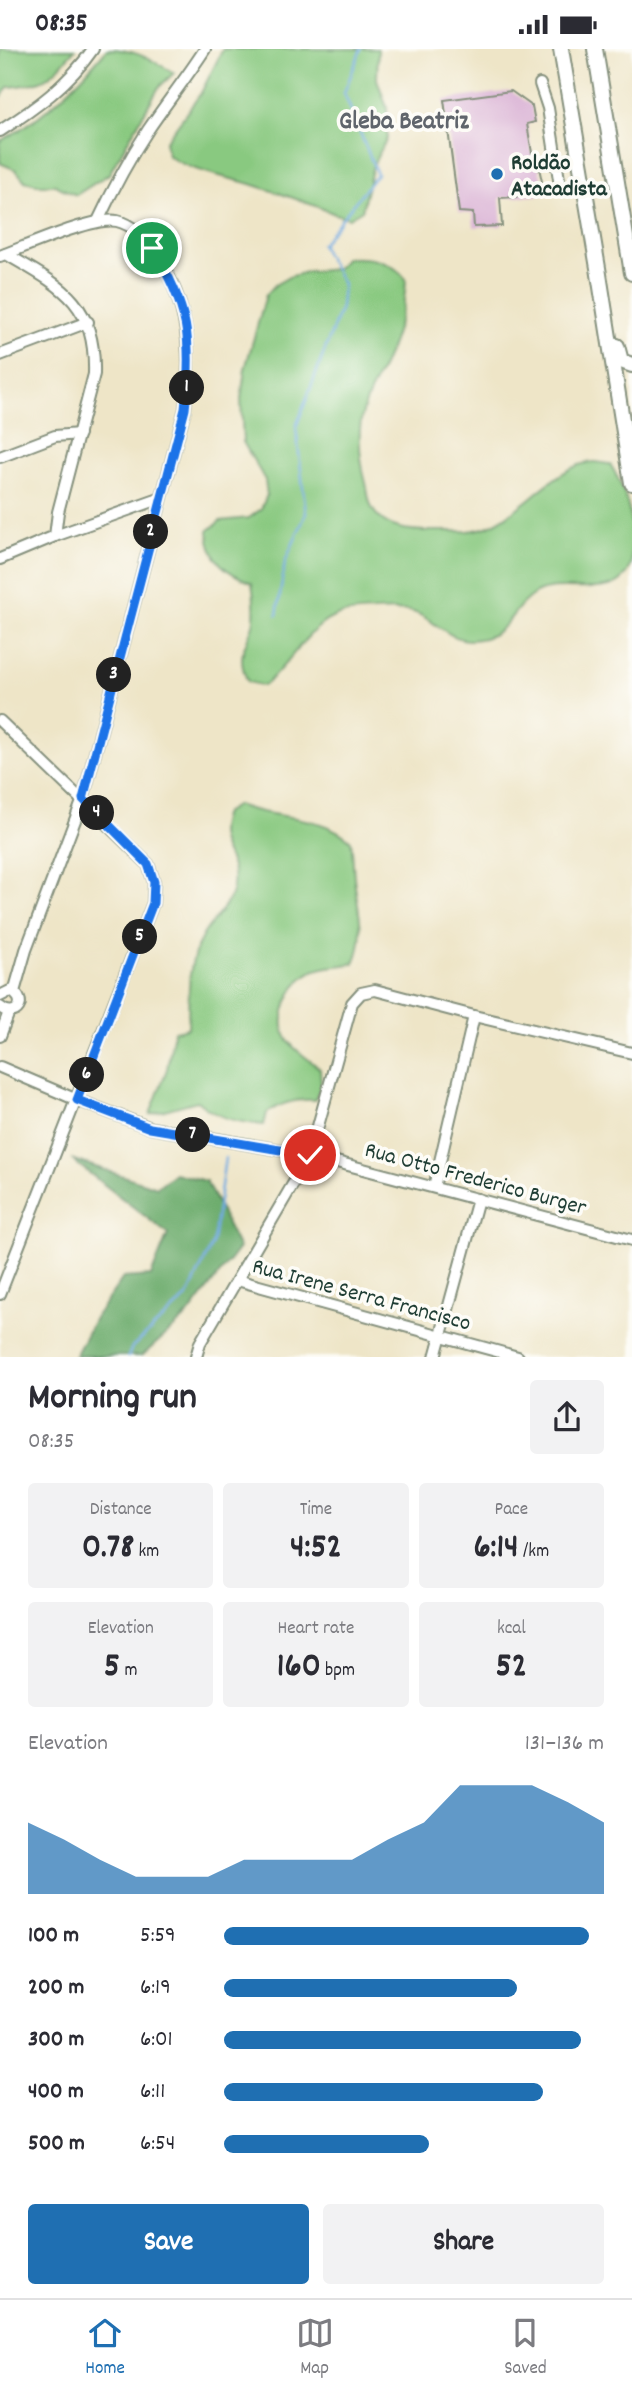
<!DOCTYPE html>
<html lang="en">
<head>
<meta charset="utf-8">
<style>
	:root { --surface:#fff; --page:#f2f2f3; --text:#2b2b33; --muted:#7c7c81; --line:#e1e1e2; --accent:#1f6fb2 }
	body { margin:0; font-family:Dekko,sans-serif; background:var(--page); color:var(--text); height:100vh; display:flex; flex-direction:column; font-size:26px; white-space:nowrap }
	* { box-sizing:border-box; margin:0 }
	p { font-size:23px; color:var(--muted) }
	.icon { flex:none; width:38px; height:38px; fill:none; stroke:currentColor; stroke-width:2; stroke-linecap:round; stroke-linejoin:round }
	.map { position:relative; height:1308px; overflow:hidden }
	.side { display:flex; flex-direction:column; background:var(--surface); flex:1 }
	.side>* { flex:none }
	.pin { position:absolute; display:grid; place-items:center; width:60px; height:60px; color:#fff; margin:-30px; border:4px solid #fff; border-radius:50%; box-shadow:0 2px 7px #0007 }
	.km { position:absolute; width:35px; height:35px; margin:-18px; border-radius:50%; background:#222; color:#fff; font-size:19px; line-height:35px; text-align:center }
	.round { display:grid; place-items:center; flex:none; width:74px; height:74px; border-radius:7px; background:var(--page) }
	.overview { display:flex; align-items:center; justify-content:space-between; height:119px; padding:0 28px }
	h1 { font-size:38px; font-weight:700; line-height:52px }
	.stats { display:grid; grid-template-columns:repeat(3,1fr); gap:10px; height:119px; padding:7px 28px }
	.stats div { display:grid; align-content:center; border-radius:7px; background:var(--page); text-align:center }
	.stats b { font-size:35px; font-weight:700 }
	.stats small { font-size:19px; font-weight:400 }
	.stats p { font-size:19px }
	.chart { height:196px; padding:14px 28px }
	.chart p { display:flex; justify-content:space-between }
	.chart svg { width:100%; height:126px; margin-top:7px; fill:var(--accent); opacity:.7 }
	.action { display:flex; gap:14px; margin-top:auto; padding:14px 28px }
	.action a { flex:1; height:80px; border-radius:7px; background:var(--accent); color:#fff; font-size:28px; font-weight:700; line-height:80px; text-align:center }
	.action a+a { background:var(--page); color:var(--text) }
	ul { padding:0 28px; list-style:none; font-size:23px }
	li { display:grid; grid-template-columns:112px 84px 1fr; align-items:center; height:52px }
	li i { height:18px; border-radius:9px; background:var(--accent) }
	.status { display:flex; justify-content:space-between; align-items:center; height:49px; padding:0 35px; background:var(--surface); direction:ltr }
	.status svg { height:19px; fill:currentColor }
	.menu { display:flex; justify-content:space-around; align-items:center; height:98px; border-top:2px solid var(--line); background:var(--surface); font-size:19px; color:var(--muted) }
	.menu a { display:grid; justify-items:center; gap:4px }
	.menu .selected { color:var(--accent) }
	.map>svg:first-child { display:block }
</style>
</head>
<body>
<div class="status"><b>08:35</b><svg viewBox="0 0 49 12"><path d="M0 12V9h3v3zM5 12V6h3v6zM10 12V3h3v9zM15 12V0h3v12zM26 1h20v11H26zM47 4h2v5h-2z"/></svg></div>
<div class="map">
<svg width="632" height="1308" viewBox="0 0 632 1308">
	<rect width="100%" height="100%" fill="#fdfcf7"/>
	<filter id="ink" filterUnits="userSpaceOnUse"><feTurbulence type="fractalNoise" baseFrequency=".0143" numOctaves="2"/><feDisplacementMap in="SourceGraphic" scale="14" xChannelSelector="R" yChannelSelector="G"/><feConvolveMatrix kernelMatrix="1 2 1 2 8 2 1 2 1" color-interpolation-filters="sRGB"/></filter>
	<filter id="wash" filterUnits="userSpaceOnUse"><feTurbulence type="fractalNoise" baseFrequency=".00686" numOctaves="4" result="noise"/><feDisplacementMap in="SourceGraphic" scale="28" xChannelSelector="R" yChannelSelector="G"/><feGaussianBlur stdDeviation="1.57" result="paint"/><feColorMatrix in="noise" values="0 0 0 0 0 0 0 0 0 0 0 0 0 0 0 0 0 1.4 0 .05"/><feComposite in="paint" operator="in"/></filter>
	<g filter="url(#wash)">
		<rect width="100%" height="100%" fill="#eee5c7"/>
		<!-- green -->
		<g fill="#89c980" stroke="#54835a" stroke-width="2">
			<path d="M0,0h75c-25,29 -28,35 -67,38l-8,12z"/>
			<path d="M107,0c28,0 43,10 67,24l-15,14 -50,87 -33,21 -21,-10h-15l-15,-4 -9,-11 -16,-7v-22c42,-21 77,-56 107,-92z"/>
			<path d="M223,0h155l-1,30 10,29v30l-14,27 -11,45 -13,8 -14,-4c-27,-12 -56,-21 -84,-30 -28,-8 -58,-12 -83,-28l-3,-14 36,-49z"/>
			<path d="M346,209c24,-1 45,2 60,21 -1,29 -11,60 -23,87 -10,21 -22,41 -23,64 -1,18 1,35 6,53 2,8 2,18 6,25 13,24 44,23 67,23 18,0 36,2 52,-6 32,-14 70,-63 103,-63 5,0 11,2 16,2 15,24 22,47 22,75 0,8 0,19 -1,26 -13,40 -67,13 -95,28 -28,16 -26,46 -66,47 -22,0 -37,-22 -57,-28 -11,-4 -62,0 -74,3 -30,9 -50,51 -76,71l-15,-4c-11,-24 -5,-31 4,-54 4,-9 2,-34 0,-45 -26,-11 -42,-21 -44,-52l12,-10 29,-3 12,-9 6,-14 -2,-15 -22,-38 -2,-43 4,-30 21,-74 9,-10 14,-8 17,-5 30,-3z"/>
			<path d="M237,756c37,15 84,8 114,36 2,15 2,30 4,45 4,28 11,51 -1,77 -13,4 -31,2 -43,9 -20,11 -36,46 -24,67 7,12 23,20 33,30l1,16 -6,15c-18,-1 -33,2 -48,13l-3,12c-26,-3 -47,-6 -67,-24l-47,13 17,-45 7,-38 14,-3c1,-31 -2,-63 14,-91 9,-17 29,-31 31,-51 5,-31 -23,-38 -9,-73z"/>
		</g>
		<!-- forest -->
		<polygon fill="#6ead6e" stroke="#467551" stroke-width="2" points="71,1110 157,1138 175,1124 206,1132 239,1199 188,1266 142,1307 75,1307 96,1267 123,1229 151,1227 168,1185"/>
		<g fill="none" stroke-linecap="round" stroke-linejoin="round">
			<!-- stream -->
			<g stroke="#70aae0" stroke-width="2.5">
				<polyline points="277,566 285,513 306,465 296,378 341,258 343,235 321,196 377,125 344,44 361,0"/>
				<polyline points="128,1308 132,1298 188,1247 213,1193 225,1109"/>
			</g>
		</g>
		<g id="blocks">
			<!-- building -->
			<polygon fill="#d8aed3" points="511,42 532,57 535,73 527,75 532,104 536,105 545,146 500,149 502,177 474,178 473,164 459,163 444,51"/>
		</g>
	</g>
	<g filter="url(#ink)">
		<use href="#blocks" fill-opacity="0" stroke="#86917e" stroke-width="2"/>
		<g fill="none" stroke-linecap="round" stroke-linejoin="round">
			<!-- minor casing -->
			<g stroke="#86917e" stroke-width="14">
				<g id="minor">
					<polyline points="540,35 548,59 560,137"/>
					<path d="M0,82c36,-23 69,-47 93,-82"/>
					<path d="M98,172c15,-32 31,-62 50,-91 19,-28 39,-53 57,-81"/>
					<path d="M6,205c55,32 90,48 88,120l-36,138 -3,24"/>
					<path d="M0,207c25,-9 94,-40 117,-35 17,4 31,20 40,34 32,51 35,95 28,154l-102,390 -57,151 -12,42"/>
					<polyline points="0,306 88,273"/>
					<polyline points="0,408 55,387 79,385"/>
					<polyline points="0,510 55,487 159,450"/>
					<polyline points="0,672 148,815 154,833 153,854 0,1245"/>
					<path d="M0,947l10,-5c20,8 6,30 -10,16"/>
					<polyline points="0,987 9,963"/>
					<polyline points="0,1018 77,1051 151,1079 310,1106 632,1191"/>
					<polyline points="434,1138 474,967"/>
					<polyline points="237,1231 518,1308"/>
					<polyline points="196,1308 200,1294 310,1106 352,954 361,944 375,941 474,967 632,1004"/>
					<polyline points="435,1308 478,1150"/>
				</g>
			</g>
			<!-- major casing -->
			<g stroke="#86917e" stroke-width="18">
				<g id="major">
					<polyline points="561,0 598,219 632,434"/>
					<polyline points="595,0 632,224"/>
					<polyline points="617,297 621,312 632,316"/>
				</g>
			</g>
			<!-- minor -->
			<use href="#minor" stroke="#fff" stroke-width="10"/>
			<!-- major -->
			<use href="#major" stroke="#fff" stroke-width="14"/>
		</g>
	</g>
	<g fill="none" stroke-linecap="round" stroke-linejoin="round" filter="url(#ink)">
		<!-- route casing -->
		<g stroke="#fff" stroke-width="14">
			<path id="route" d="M152,199c37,58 41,93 33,161l-102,390 65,65 6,18 -1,21 -76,197 73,28 160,27"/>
		</g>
		<!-- route -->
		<use href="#route" stroke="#1a73e8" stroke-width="9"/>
	</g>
	<!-- markers -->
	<circle fill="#1f6fb2" stroke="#fdfcf7" stroke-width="2.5" cx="497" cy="125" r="7"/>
	<g text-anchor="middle" stroke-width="7" stroke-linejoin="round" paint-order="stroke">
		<!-- poi labels -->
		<g font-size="23" font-weight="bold" fill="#1f3d34" stroke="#fdfcf7" text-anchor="start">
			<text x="511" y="120">Roldão<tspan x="511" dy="26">Atacadista</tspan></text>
		</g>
		<!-- street labels -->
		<g font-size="23" fill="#1f3d34" stroke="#fdfcf7">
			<text transform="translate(476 1128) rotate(15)" y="8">Rua Otto Frederico Burger</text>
			<text transform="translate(362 1244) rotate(15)" y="8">Rua Irene Serra Francisco</text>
		</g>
		<!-- quarter labels -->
		<g font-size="26" font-weight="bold" fill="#60656c" stroke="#fdfcf7">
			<text x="404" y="79">Gleba Beatriz</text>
		</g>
	</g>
</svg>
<div class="pin" style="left:152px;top:199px;background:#1e9e55"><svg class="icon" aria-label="arrive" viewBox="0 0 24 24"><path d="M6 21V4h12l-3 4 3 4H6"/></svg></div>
<div class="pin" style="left:310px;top:1106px;background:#d93025"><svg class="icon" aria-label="check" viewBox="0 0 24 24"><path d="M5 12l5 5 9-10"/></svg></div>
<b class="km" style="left:187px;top:339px">1</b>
<b class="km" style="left:151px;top:483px">2</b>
<b class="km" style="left:114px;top:626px">3</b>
<b class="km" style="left:97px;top:764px">4</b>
<b class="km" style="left:140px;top:888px">5</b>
<b class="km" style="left:87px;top:1026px">6</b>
<b class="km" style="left:193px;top:1086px">7</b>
</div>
<section class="side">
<div class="overview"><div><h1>Morning run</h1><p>08:35</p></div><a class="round"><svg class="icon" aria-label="share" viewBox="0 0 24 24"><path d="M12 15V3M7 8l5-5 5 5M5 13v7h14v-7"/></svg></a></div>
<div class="stats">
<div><p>Distance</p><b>0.78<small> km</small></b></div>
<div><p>Time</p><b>4:52</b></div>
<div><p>Pace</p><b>6:14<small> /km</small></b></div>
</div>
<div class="stats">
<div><p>Elevation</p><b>5<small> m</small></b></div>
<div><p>Heart rate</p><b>160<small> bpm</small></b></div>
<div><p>kcal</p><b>52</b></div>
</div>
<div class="chart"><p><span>Elevation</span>131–136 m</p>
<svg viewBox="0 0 160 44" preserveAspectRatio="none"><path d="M0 44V19L10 25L20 32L30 38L40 38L50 38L60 32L70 32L80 32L90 32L100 25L110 19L120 6L130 6L140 6L150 12L160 19V44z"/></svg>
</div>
<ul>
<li><b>100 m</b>5:59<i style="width:96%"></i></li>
<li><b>200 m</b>6:19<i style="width:77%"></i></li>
<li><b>300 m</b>6:01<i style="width:94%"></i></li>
<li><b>400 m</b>6:11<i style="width:84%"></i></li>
<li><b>500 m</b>6:54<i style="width:54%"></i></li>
</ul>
<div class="action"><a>Save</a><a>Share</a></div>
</section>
<nav class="menu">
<a class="selected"><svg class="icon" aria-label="home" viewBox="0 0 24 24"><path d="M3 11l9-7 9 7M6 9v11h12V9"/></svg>Home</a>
<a><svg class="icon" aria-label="map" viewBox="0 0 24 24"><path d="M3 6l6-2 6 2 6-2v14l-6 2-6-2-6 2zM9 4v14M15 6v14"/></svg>Map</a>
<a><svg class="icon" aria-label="saved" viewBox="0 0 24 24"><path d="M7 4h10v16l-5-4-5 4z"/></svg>Saved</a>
</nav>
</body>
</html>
